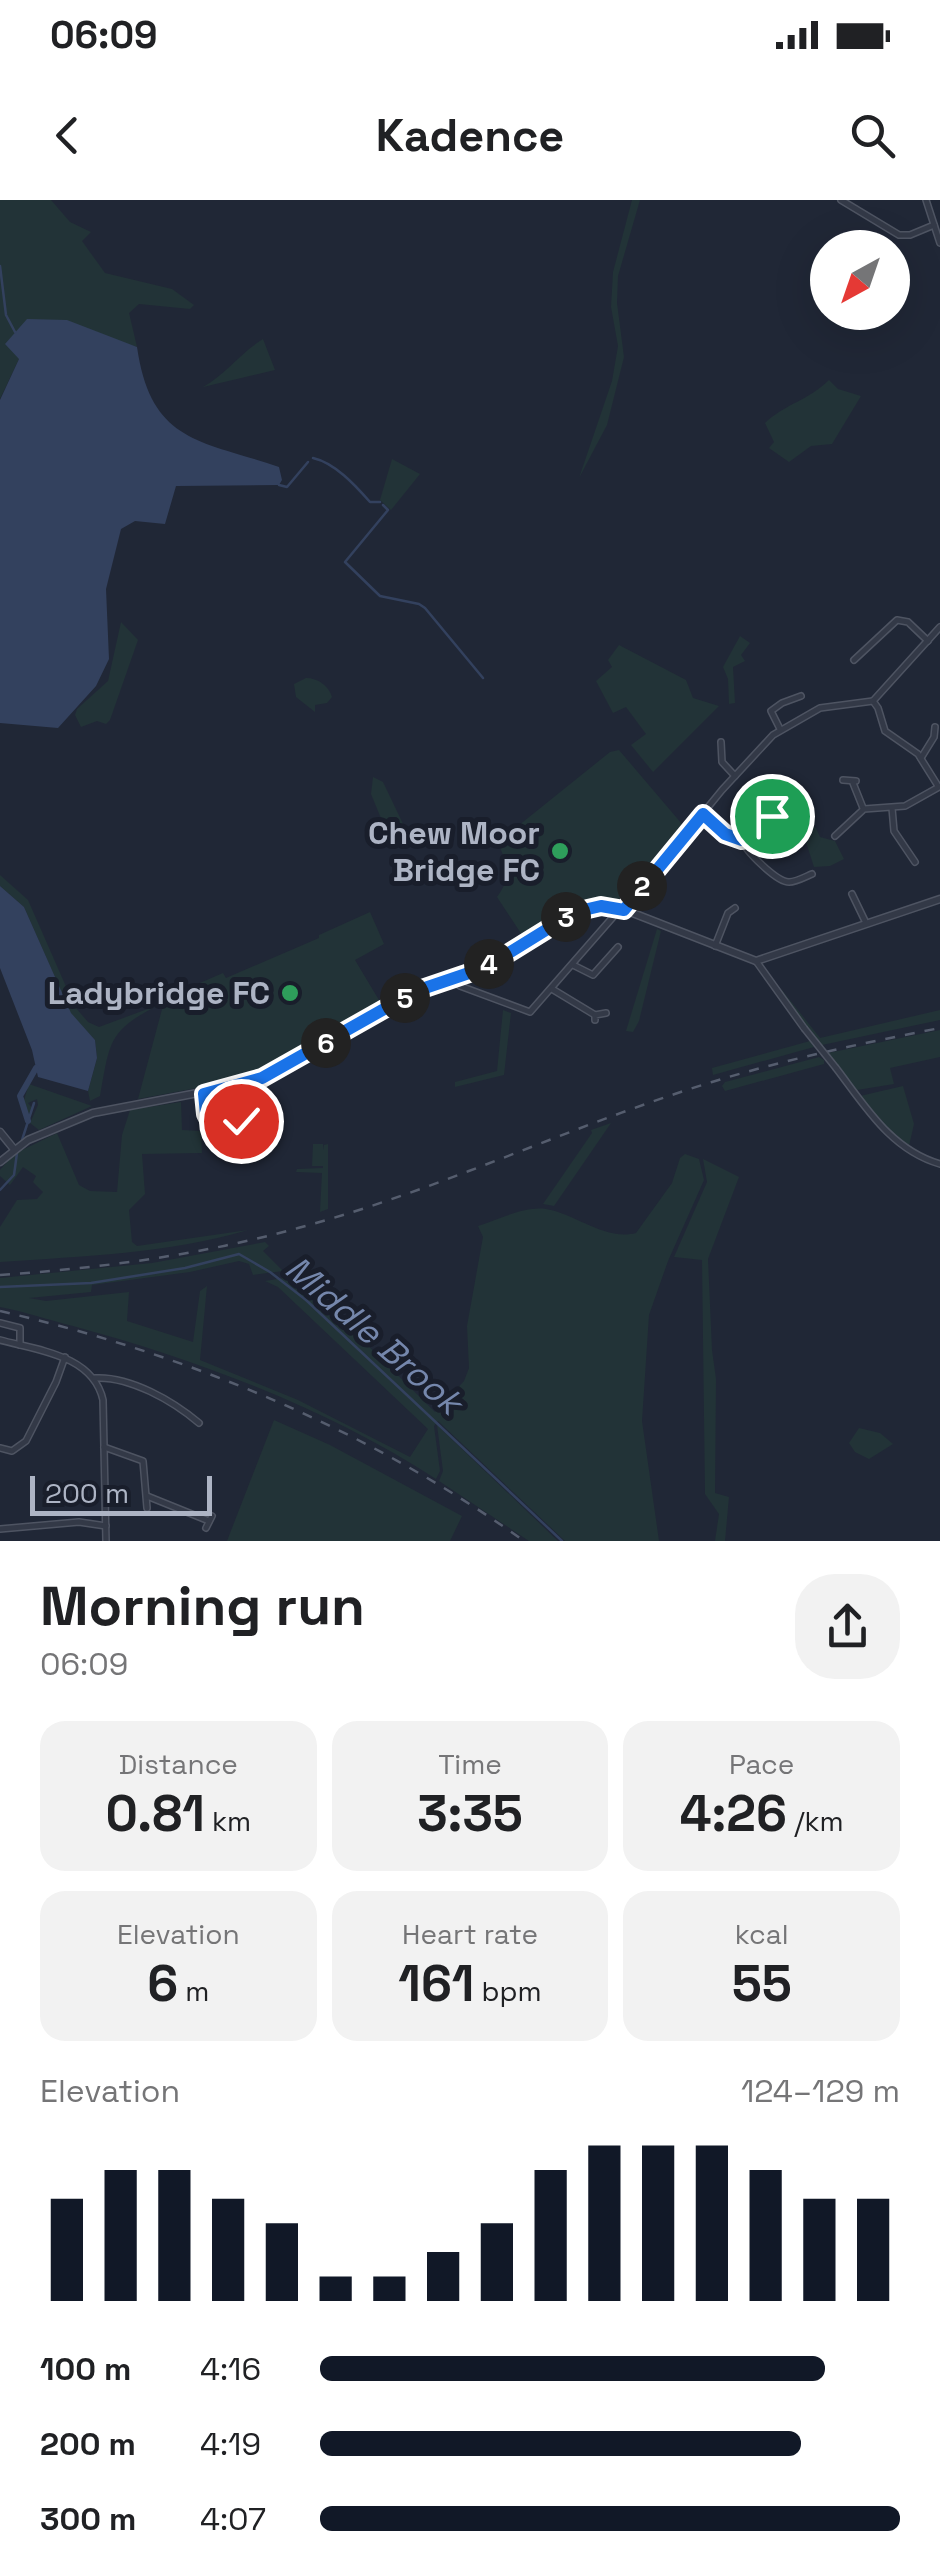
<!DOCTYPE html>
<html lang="en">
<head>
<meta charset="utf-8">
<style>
	:root { --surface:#fff; --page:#f2f2f2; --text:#202124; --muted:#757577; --accent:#111827 }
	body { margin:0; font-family:"Space Grotesk",sans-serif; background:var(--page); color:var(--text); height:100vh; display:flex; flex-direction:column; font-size:38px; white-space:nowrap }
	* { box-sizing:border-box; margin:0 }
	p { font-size:32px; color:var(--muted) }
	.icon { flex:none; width:55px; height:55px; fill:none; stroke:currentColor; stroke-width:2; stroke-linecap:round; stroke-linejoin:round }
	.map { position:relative; height:1341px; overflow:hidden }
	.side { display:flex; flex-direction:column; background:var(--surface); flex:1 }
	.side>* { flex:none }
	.needle { width:65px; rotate:220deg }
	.controls { position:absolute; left:810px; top:30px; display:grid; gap:20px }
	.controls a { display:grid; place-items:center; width:100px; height:100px; border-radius:50%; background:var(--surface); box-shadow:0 10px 40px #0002; font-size:50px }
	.scale { position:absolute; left:30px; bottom:25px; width:182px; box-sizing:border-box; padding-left:10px; border:5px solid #adb4c4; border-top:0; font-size:28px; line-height:35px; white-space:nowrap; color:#adb4c4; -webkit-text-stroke:8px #191e2b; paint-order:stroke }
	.pin { position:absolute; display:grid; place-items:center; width:85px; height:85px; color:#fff; margin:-42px; border:5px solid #fff; border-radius:50%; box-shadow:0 2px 10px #0007 }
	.km { position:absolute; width:50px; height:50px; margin:-25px; border-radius:50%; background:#222; color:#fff; font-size:28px; line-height:50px; text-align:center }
	.round { display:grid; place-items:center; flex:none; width:105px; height:105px; border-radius:40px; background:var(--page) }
	.headline { display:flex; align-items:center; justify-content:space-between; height:170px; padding:0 40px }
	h1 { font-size:55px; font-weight:600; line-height:75px }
	.metrics { display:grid; grid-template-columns:repeat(3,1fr); gap:15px; height:170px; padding:10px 40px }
	.metrics div { display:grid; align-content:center; border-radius:25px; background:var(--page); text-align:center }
	.metrics b { font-size:50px; font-weight:600 }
	.metrics small { font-size:28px; font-weight:400 }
	.metrics p { font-size:28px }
	.chart { height:280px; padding:20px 40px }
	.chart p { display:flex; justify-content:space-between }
	.chart svg { width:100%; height:180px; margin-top:10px; stroke:var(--accent); stroke-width:6 }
	ul { padding:0 40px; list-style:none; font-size:32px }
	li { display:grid; grid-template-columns:160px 120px 1fr; align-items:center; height:75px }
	li i { height:25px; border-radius:12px; background:var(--accent) }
	.status { display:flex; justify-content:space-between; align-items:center; height:70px; padding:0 50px; background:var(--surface); direction:ltr }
	.status svg { height:28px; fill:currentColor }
	header { display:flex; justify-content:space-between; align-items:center; height:130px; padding:0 40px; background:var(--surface); font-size:45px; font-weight:600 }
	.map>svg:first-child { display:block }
</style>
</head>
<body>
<div class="status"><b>06:09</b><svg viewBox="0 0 49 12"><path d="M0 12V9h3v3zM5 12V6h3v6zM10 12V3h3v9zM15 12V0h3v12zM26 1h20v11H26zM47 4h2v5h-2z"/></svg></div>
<header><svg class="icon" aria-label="back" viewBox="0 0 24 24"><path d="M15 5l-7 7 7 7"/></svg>Kadence<svg class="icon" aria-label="search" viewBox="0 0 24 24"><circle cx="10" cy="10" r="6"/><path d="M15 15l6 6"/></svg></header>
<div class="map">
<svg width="940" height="1341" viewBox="0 0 940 1341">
	<rect width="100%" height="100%" fill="#202736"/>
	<!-- green -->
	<g fill="#223337">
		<polygon points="0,0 51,0 70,22 91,32 82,41 105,73 172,89 194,105 190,109 139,104 129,113 137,147 102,136 19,159 0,199"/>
		<polygon points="632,0 640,0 618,76 617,103 624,157 607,225 579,278 612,181 618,146 611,107 613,72"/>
		<path d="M263,139l12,31 -72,17c23,-13 37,-34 60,-48z"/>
		<path d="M829,180l9,9 23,7 -29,48 -21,2 -22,16 -20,-14 5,-6 -9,-19c20,-19 44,-23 64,-43z"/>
		<polygon points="392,259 420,274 391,310 380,300"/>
		<polygon points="121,422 138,440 110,520 106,524 97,521 81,527 75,515 77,509 108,481"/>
		<polygon points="740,436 750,443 741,455 745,461 733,467 735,503 729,504 728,479 723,467"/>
		<polygon points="619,445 686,480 693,498 719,506 653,572 631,545 646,534 626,507 613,513 596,481 612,467 608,460"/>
		<path d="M306,478c12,0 23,8 26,19l-5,6 -12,2v7l-19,-15 -2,-13z"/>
		<path d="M619,550l63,74 -66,79c-35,-6 -64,19 -92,35l-27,-41c16,-23 11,-28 1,-55l112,-90z"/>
		<polygon points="373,577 383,582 405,628 392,645 371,594"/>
		<polygon points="785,611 806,617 808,625 816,628 820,637 835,641 844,659 830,666 814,667 804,636 792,634 776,617"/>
		<path d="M0,675l28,25 47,107 13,15 11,5 62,-23c-53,26 -51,37 -61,92l-10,5 -2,-10 9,-33 -2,-18 -24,-26 -47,-107 -24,-21z"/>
		<polygon points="370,712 384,744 355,760 382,805 245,879 138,899 165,798 223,773 226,778 319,738 319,735"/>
		<polygon points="657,729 661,731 639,821 633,832 626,831"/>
		<polygon points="782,790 820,838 940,810 940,820 822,845 779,791"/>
		<polygon points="503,810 511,813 504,875 455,887 455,882 497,871"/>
		<polygon points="940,830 940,857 890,868 894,884 857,890 828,853"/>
		<polygon points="810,841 814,847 713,875 712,868"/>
		<polygon points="819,857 824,860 824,864 725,891 722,886 725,882"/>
		<polygon points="29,884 92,906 39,930 30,923 38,905 37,899 28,903 32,908 28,916 23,903"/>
		<polygon points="903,886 914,924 909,946 889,931 860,896"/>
		<path d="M181,902l1,28 19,1 1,22 -60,1 3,40 -16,16 3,32 5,4 111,-16c-81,24 -164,26 -248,32v-35l17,-27 20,-1 6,-7 -10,-10 3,-6 -13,-9 -13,18 -10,-9v-6l14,-16 43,-21 22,52 11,6 27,1 5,-57 8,-25z"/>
		<polygon points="611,923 554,1006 543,1004 592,933 591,930"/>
		<polygon points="313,944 323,944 323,950 324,945 328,944 328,1009 320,1012 322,973 296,972 297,969 323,968 323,966 312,966"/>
		<path d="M685,954l14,5 5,21 -36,81 -19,54 -7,106 17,120h-94l-127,-120 -4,5 6,45 -4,8c-109,-71 -238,-119 -363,-153 -24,-6 -51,-15 -73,-19v-29l152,-15 113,-21 4,4 -6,5 20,20 -30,4 -4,-11 -10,-3 -49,11 -98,13 -1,7 -62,6 17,3 83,-9 -2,29 66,21 7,-51 7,-5 -7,74 98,40 112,57 18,-28 -150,-142 -13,-6 31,-5 -1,6 58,49 82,81 29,-31 5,-13 -2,-42 16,-89 -5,-11c21,-7 47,-20 68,-17 30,5 59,32 90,24l36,-50 8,-25z"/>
		<polygon points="703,959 739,977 708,1059 712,1150 716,1179 715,1293 729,1297 725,1341 715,1341 719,1314 705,1294 702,1060 674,1057 707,982"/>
		<polygon points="274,1220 330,1245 462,1316 450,1341 227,1341"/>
		<polygon points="437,1225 558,1341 529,1341 439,1281 443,1271"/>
		<polygon points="859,1228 880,1233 893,1244 869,1259 855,1252 849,1243"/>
	</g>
	<!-- water -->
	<g fill="#33415e">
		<path d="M27,119l40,1 70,27c14,96 63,93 142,120l3,13 -3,5 -103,1 -11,38 -30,-3 -14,8 -15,60 3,70 -13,27 -38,42 -58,-5v-323l19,-41 -14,-15z"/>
		<polygon points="0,686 24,707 71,813 95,840 97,858 88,891 38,877 32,850 0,768"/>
	</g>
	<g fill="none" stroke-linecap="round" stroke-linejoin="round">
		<!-- stream -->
		<g stroke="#33415e" stroke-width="2.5">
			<polyline points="0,66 6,115 15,132"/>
			<path d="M313,258c22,5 42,27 57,44h10"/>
			<polyline points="279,285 287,287 308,262"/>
			<polyline points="383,305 388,310 345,362 380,396 419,404 425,408 483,478"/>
			<polyline points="22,940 34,903"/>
			<polyline points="0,990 14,975 17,953"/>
			<polyline points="0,1087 91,1083 185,1068 239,1054 270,1072 306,1100 562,1341"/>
		</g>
		<!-- canal -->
		<polyline stroke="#33415e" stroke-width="6" points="28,921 20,896 36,868"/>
		<!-- minor casing -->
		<g stroke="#4e5462" stroke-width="8">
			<g id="minor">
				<polyline points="841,0 899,35 910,35 934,25"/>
				<polyline points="926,0 940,43"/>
				<polyline points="854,460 897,420 908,422 928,441"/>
				<polyline points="873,501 878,508 885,531 918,554 938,586"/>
				<polyline points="873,501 940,427"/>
				<polyline points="780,529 771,511 782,503 801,496"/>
				<polyline points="721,542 722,562 735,576"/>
				<polyline points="921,558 934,537 935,527"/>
				<polyline points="843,580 856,581"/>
				<polyline points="853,583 863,608"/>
				<polyline points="892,608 894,631 915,662"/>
				<path d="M782,609l-40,31c3,11 35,42 47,42 7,0 16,-5 23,-8"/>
				<polyline points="703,614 725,634 742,640"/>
				<polyline points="835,636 864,609 905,606 939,587"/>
				<polyline points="852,694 866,723"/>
				<polyline points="625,709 722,590 773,535 820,508 873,501"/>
				<polyline points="715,746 728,713 735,708"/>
				<polyline points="756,761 804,828"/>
				<polyline points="573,765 593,775 618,747"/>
				<polyline points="451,780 460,786 530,812 613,717 615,707"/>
				<polyline points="552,789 595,815"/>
				<polyline points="595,820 595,815 606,813"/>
				<path d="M836,868c29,38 55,82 104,96"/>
				<polyline points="204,894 205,914 210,922 241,921"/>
				<polyline points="0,1123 20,1128 20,1145"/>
				<path d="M0,1140c37,10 93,15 103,60l3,141"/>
				<path d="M95,1178c35,-2 78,23 104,45"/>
				<polyline points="104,1247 143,1261 147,1308"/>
				<polyline points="0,1248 12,1251 26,1241 56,1182 65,1157"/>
				<polyline points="147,1296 209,1321"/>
				<polyline points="206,1328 212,1316"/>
				<polyline points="0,1329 79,1322 106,1326"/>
			</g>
		</g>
		<!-- tertiary casing -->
		<g stroke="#4e5462" stroke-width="9">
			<g id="tertiary">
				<polyline points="0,932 13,948"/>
				<polyline points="0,962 28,940 93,913 250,883 375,817 416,791 451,780 504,756 575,712 601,706 625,710 756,761 940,699"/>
			</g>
		</g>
		<!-- minor -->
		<use href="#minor" stroke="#333947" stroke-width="5"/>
		<!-- tertiary -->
		<use href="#tertiary" stroke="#333947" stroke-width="6"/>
		<!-- rail -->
		<g stroke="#555d6e" stroke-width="2.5" stroke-dasharray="10 10" stroke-linecap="butt">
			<path d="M0,1075c101,-7 201,-20 298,-47 142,-38 274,-103 414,-146 75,-23 151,-39 228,-54"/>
			<path d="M0,1111c187,43 368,118 524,230"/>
		</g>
		<!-- minor-bridge casing -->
		<g stroke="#4e5462" stroke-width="8" stroke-linecap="butt">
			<polyline id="minor-bridge" points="804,828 836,868"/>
		</g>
		<!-- minor-bridge -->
		<use href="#minor-bridge" stroke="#333947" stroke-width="5"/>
	</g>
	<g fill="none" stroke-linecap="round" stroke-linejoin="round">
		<!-- route casing -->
		<g stroke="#fff" stroke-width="20">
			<polyline id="route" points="241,921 210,922 206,914 204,894 262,878 416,791 469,773 504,756 575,712 601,706 624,710 703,614 725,634 742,640 772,616"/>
		</g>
		<!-- route -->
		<use href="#route" stroke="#1a73e8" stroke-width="12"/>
	</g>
	<!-- markers -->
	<g fill="#2e9e5b" stroke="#191e2b" stroke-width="4">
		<circle cx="560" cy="651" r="10"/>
		<circle cx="290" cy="793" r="10"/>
	</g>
	<g text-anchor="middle" stroke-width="10" stroke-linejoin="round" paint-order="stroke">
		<!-- poi labels -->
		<g font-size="32" font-weight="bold" fill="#adb4c4" stroke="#191e2b" text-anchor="end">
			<text x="540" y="644">Chew Moor<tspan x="540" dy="37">Bridge FC</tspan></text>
			<text x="270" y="804">Ladybridge FC</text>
		</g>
		<!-- water labels -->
		<g font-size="35" font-style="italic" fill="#7587ac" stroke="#191e2b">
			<text transform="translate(374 1135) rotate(41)" y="12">Middle Brook</text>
		</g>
	</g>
</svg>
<div class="controls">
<a><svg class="needle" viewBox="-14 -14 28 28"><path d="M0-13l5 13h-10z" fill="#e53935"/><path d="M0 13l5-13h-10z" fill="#757577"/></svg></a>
</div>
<div class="scale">200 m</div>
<div class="pin" style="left:772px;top:616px;background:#1e9e55"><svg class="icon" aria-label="arrive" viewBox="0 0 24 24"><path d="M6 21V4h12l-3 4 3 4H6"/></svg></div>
<div class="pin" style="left:241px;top:921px;background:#d93025"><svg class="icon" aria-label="check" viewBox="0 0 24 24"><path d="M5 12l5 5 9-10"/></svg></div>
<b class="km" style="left:642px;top:686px">2</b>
<b class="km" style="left:566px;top:717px">3</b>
<b class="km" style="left:489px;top:764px">4</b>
<b class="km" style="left:405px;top:798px">5</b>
<b class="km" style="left:326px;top:843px">6</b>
</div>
<section class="side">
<div class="headline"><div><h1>Morning run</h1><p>06:09</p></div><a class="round"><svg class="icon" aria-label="share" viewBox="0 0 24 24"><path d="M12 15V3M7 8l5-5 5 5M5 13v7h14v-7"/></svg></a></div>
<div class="metrics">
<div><p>Distance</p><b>0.81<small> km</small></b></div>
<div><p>Time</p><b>3:35</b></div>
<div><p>Pace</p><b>4:26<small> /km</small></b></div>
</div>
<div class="metrics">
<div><p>Elevation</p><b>6<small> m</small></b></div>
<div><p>Heart rate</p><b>161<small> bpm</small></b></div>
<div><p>kcal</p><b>55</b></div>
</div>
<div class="chart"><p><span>Elevation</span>124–129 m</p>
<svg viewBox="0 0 160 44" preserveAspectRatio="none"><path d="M5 44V19M15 44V12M25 44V12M35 44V19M45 44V25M55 44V38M65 44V38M75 44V32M85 44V25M95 44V12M105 44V6M115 44V6M125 44V6M135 44V12M145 44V19M155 44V19"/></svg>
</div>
<ul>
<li><b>100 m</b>4:16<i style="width:87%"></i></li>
<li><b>200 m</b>4:19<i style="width:83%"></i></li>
<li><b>300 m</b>4:07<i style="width:100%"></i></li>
</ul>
</section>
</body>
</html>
